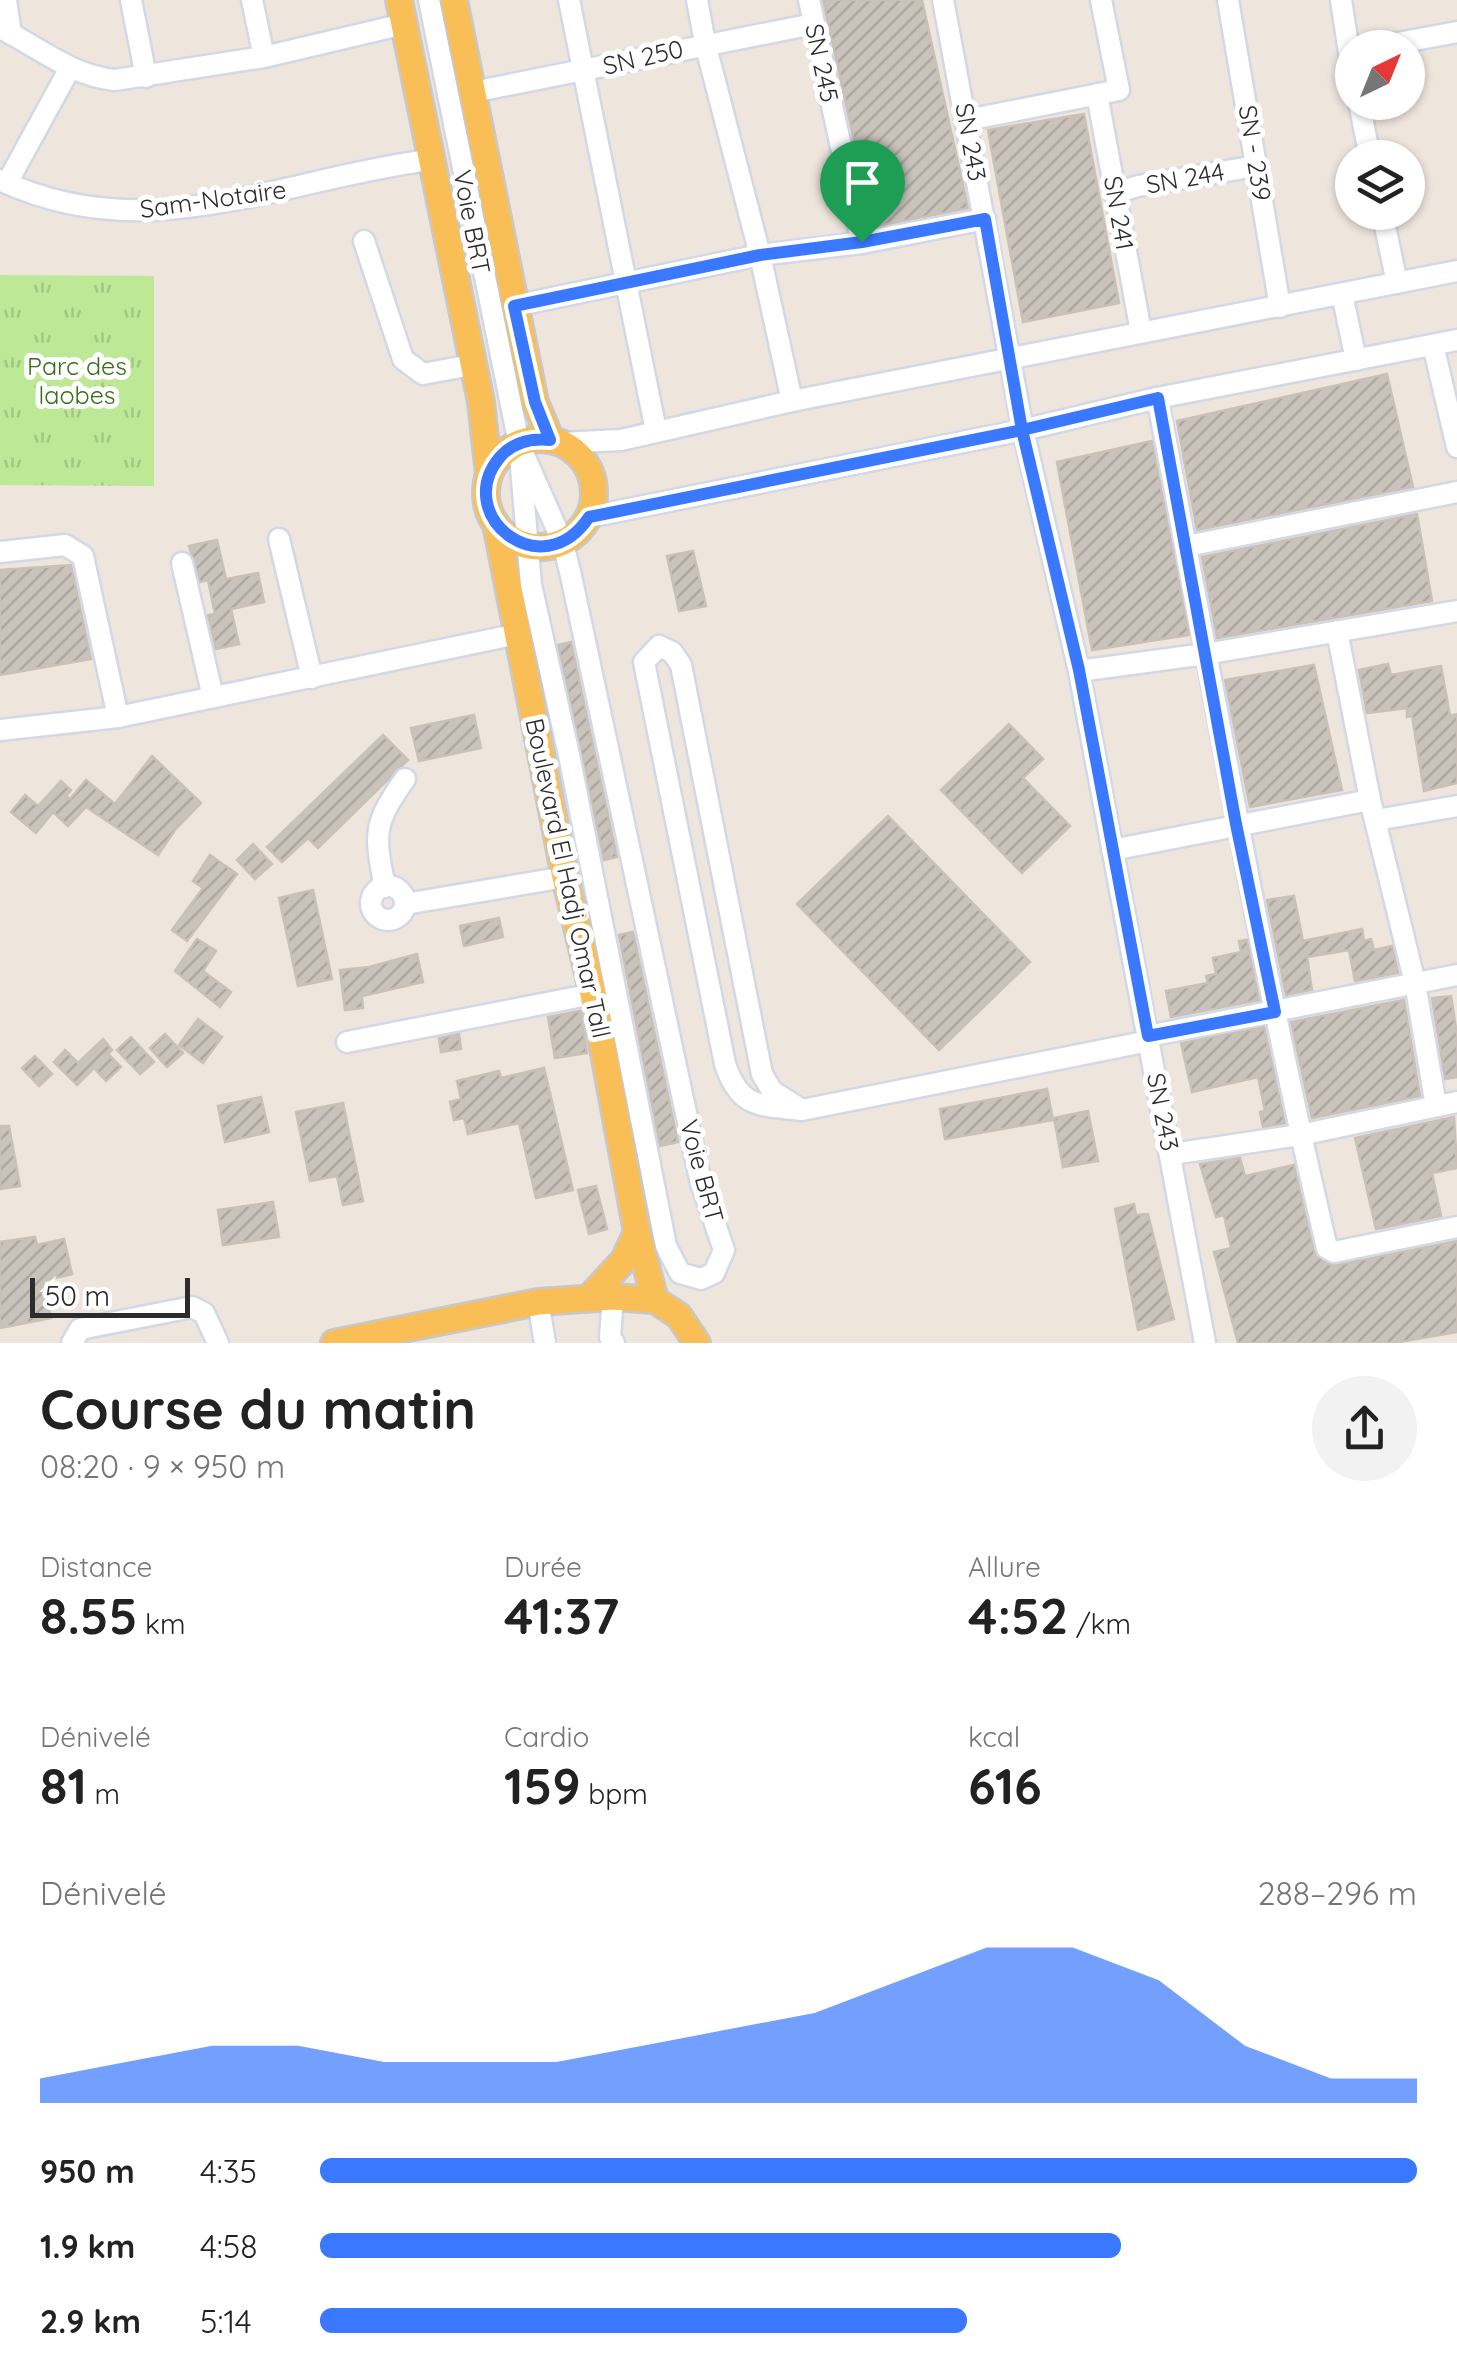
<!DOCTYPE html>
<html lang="fr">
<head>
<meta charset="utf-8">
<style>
	:root { --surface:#fff; --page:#f2f2f2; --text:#222; --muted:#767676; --accent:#3978ff }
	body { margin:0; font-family:Quicksand,sans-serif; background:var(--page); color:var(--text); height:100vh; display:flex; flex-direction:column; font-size:38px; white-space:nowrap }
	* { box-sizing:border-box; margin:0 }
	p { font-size:32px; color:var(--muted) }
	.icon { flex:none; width:55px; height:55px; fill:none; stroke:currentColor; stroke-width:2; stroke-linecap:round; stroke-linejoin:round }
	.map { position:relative; height:1343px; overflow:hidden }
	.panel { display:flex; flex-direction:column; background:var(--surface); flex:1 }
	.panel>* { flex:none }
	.needle { width:65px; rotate:43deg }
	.tools { position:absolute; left:1335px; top:30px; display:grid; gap:20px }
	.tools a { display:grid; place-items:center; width:90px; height:90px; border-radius:50%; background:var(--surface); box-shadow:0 2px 8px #0004; font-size:50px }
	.scale { position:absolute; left:30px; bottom:25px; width:160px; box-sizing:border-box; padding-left:10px; border:5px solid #2c2c2c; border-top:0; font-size:28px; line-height:35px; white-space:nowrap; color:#2c2c2c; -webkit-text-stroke:8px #fff; paint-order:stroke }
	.pin { position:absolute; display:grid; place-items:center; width:85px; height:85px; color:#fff; margin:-102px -42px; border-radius:50% 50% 50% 0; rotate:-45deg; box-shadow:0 0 10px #0007 }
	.pin .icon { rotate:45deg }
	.round { display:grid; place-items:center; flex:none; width:105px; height:105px; border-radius:52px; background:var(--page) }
	.headline { display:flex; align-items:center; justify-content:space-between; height:170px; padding:0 40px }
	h1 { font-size:55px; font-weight:700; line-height:75px }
	.figures { display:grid; grid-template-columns:repeat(3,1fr); gap:15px; height:170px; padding:10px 40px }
	.figures div { display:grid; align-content:center }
	.figures b { font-size:50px; font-weight:700 }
	.figures small { font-size:28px; font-weight:400 }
	.figures p { font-size:28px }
	.chart { height:280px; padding:20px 40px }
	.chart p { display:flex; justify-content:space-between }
	.chart svg { width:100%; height:180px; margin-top:10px; fill:var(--accent); opacity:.7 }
	ul { padding:0 40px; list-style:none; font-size:32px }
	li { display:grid; grid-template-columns:160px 120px 1fr; align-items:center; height:75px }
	li i { height:25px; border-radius:12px; background:var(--accent) }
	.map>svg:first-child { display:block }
</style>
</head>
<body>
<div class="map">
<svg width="1457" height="1343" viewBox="0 0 1457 1343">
	<defs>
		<pattern id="park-tufts" width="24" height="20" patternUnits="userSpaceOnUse" patternTransform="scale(2.5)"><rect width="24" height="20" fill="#bde896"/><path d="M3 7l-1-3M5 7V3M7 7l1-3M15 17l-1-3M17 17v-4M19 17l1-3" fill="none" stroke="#a3c781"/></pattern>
		<pattern id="building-hatch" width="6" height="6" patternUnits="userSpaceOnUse" patternTransform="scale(2.5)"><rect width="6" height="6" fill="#c9c3bb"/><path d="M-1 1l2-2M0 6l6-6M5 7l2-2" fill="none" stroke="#ada8a1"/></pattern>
	</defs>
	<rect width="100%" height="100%" fill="#eee5dd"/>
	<!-- park -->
	<polygon fill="url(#park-tufts)" points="0,275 154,276 154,486 0,485"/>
	<!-- building -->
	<g fill="url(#building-hatch)" stroke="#cac0b6" stroke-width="2.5">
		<polygon points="823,0 922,0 968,208 873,227"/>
		<polygon points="1084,114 1119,303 1023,322 988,130"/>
		<polygon points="1387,374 1413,487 1197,530 1177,421"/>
		<polygon points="1152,441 1189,635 1092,650 1057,462"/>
		<polygon points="1417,514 1432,601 1217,638 1202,557"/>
		<polygon points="217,540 226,579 258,573 264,602 231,609 239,644 216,649 208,615 215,614 208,580 200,582 189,546"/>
		<polygon points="693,551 706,606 679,611 667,556"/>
		<polygon points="71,565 91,659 0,675 0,570"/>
		<polygon points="571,642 617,857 604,860 558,645"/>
		<polygon points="1388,664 1391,675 1441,666 1450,716 1457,714 1457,783 1424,791 1412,716 1407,717 1407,708 1367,713 1359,670"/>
		<polygon points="1314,665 1342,790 1250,807 1225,680"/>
		<polygon points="474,715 481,748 419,761 411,728"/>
		<polygon points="1009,724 1043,759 1023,778 1070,826 1022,873 941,790"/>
		<polygon points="383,735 408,760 318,848 308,838 282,862 267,847"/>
		<polygon points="152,756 201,803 175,830 158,855 86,807 68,826 53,812 36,833 11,812 25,795 38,806 61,781 71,790 66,796 70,799 86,780 115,804"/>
		<polygon points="888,816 1030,962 939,1050 797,904"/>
		<polygon points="253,844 272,864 255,879 237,860"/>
		<polygon points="210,855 237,874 187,941 172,930 203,888 193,881"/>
		<polygon points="313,890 332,979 298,986 279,898"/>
		<polygon points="1294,896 1303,941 1362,929 1364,941 1371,939 1374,950 1392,946 1398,973 1355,981 1349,950 1307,957 1312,990 1286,995 1267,900"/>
		<polygon points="499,918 503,937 464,946 460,926"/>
		<polygon points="633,932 678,1142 660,1146 619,935"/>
		<polygon points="197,939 216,951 203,971 231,992 220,1007 175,971"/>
		<polygon points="1247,940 1259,1000 1171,1017 1166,991 1208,983 1206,976 1216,974 1213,958 1241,952 1239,941"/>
		<polygon points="417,954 423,982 362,996 363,1008 345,1010 340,970 369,967"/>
		<polygon points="1451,996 1457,1035 1457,1077 1445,1079 1432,998"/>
		<polygon points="1404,1000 1420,1096 1312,1118 1291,1022"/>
		<polygon points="580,1011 587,1053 555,1058 548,1017"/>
		<polygon points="198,1019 222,1037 203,1063 179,1045"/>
		<polygon points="1264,1027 1285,1123 1263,1127 1260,1112 1265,1111 1258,1077 1192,1092 1181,1043"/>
		<polygon points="165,1034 183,1053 167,1067 150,1048"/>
		<polygon points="459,1034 461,1049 441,1052 439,1038"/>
		<polygon points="131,1037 154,1062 140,1074 117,1050"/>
		<polygon points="103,1039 112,1050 108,1054 121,1067 106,1081 94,1068 77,1085 54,1062 65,1050 78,1063"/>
		<polygon points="35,1056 52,1074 39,1086 22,1068"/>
		<polygon points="544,1068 573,1190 536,1198 519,1123 468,1134 464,1118 454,1120 450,1102 461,1099 457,1081 499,1071 501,1078"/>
		<polygon points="1047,1089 1053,1120 945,1139 940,1109"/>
		<polygon points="261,1097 269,1132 225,1142 218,1106"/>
		<polygon points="343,1103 363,1201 343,1205 337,1176 310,1181 296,1112"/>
		<polygon points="1088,1111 1098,1161 1063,1167 1054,1118"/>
		<polygon points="1454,1117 1457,1168 1432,1173 1441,1216 1376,1229 1355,1138"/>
		<polygon points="0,1126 9,1126 20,1186 0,1189"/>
		<polygon points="1240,1158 1245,1176 1294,1165 1314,1251 1327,1264 1337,1265 1457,1241 1457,1332 1394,1343 1238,1343 1214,1252 1231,1248 1224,1215 1216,1217 1200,1164"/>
		<polygon points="596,1186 607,1229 589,1234 578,1190"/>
		<polygon points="273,1202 279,1237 223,1245 218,1210"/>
		<polygon points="1134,1204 1136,1215 1148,1214 1174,1319 1138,1330 1115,1209"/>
		<polygon points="35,1237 37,1245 64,1239 72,1274 43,1281 51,1318 0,1328 0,1242"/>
	</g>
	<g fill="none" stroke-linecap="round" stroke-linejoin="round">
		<!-- minor casing -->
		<g stroke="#d2d8e5" stroke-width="25">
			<g id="minor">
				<polyline points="6,0 11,34"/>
				<polyline points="131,0 146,77"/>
				<polyline points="252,0 264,57"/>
				<polyline points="429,0 519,444 531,585 569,755 666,1246 680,1273 701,1279 714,1273 724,1250 701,1183 571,576 563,543 519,444"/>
				<polyline points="569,0 656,431"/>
				<polyline points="697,0 705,43 760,255 792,401"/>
				<polyline points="809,0 862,243"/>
				<polyline points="943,0 1023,430 1079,671 1205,1343"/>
				<polyline points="1228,0 1280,307"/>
				<polyline points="1341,0 1352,72"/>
				<path d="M0,28c38,19 72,48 115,52l149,-23 140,-33"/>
				<polyline points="1371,48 1457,32"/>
				<polyline points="473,92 813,24"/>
				<polyline points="1097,94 1141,332"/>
				<polyline points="1359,102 1370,158"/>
				<polyline points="967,120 1119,90 1101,0"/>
				<path d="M0,180c147,70 281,-1 429,-20"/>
				<polyline points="7,183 70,68"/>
				<polyline points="1115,193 1138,186 1256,166"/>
				<polyline points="1382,212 1397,283"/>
				<polyline points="364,241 403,359 423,374 471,365"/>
				<polyline points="1342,294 1356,360"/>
				<polyline points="514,306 760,255 862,243 985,219"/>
				<polyline points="1433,345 1457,447"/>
				<path d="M1157,398c57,284 103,568 170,850l7,4 123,-25"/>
				<polyline points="560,443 621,440 792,401 1457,271"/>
				<polyline points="589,517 1023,430 1157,398 1457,340"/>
				<polyline points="279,539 312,678"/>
				<polyline points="1187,546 1457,492"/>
				<polyline points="0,552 65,545 83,556 118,717"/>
				<polyline points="182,563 213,697"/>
				<polyline points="1337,631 1370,800 1415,983 1436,1106"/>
				<polyline points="1079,671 1205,654 1457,611"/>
				<polyline points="0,730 118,717 518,634"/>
				<polyline points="1376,820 1457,806"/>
				<polyline points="1112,850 1370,800"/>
				<circle cx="388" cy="903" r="17"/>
				<path d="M385,887c-11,-53 -12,-63 20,-108"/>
				<polyline points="405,904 565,877"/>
				<polyline points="1148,1036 1457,975"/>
				<polyline points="347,1042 593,994"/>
				<path d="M802,1110c-42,-5 -62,-1 -77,-46l-81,-402 15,-16 13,6 9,13 81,409 10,17 30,19 347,-69"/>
				<polyline points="1172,1154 1300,1135 1457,1102"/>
				<polyline points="613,1297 610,1337 614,1343"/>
				<polyline points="538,1302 545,1343"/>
				<polyline points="72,1343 80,1329 192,1307 204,1313 218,1343"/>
			</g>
		</g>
		<!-- major casing -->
		<g stroke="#c8c8c8" stroke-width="30">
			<g id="major">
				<polyline points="399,0 481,402 489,474"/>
				<polyline points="454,0 535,402 551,440"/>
				<circle cx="540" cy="493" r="54"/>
				<polyline points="496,524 565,877 593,994 637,1232 655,1300"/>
				<polyline points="589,1298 624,1260 637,1232"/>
				<polyline points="334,1343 538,1302 613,1297 655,1300 679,1316 697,1343"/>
			</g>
		</g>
		<!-- minor -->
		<use href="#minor" stroke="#fff" stroke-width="20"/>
		<!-- major -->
		<use href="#major" stroke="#fabe57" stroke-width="25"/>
	</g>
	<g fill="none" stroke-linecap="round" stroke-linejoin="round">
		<!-- route casing -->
		<g stroke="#fff" stroke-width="20">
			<path id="route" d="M862,242l-102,13 -246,51 21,96 15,38c-19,-2 -37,2 -50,17 -49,58 42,131 89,60l433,-87 57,240 69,366 127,-24 -39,-188 -78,-426 -136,32 -37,-211 -123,23"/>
		</g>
		<!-- route -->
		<use href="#route" stroke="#3978ff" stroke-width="12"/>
	</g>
	<g text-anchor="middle" stroke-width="10" stroke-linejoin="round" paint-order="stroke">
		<!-- street labels -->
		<g font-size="25" fill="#2c2c2c" stroke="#fff">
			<text transform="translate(643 57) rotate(-13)" y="9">SN 250</text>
			<text transform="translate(822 63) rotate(78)" y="9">SN 245</text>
			<text transform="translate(971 142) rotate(80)" y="9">SN 243</text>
			<text transform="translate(1255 153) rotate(81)" y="9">SN - 239</text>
			<text transform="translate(1185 178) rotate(-10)" y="9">SN 244</text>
			<text transform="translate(213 199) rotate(-8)" y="9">Sam-Notaire</text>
			<text transform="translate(1119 213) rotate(80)" y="9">SN 241</text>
			<text transform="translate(472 222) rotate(79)" y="9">Voie BRT</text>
			<text transform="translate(568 878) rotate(78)" y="9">Boulevard El Hadj Omar Tall</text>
			<text transform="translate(1163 1112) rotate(79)" y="9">SN 243</text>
			<text transform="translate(702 1171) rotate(75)" y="9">Voie BRT</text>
		</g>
		<!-- park labels -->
		<g font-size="25" fill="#346e16" stroke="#fff">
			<text x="77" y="375">Parc des<tspan x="77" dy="29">laobes</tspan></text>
		</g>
	</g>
</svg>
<div class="tools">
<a><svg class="needle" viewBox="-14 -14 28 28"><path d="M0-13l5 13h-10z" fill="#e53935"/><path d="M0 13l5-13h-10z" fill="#767676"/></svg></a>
<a><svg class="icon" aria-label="layers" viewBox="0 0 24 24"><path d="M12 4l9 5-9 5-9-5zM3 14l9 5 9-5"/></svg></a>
</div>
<div class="scale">50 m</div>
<div class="pin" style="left:862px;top:242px;background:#1e9e55"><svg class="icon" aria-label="arrive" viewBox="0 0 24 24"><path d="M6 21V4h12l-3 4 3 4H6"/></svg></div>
</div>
<section class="panel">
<div class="headline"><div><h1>Course du matin</h1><p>08:20 · 9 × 950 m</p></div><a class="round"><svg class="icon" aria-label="share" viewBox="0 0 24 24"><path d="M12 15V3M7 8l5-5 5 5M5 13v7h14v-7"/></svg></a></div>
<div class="figures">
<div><p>Distance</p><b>8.55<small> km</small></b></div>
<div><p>Durée</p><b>41:37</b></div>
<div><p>Allure</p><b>4:52<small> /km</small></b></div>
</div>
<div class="figures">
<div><p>Dénivelé</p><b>81<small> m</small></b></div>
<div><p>Cardio</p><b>159<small> bpm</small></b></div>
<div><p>kcal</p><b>616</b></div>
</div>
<div class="chart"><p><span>Dénivelé</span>288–296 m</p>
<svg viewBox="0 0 160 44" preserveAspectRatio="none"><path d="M0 44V38L10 34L20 30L30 30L40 34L50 34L60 34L70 30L80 26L90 22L100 14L110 6L120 6L130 14L140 30L150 38L160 38V44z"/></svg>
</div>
<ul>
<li><b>950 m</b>4:35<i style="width:100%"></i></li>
<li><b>1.9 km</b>4:58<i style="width:73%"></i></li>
<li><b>2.9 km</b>5:14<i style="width:59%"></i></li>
</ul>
</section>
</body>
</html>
